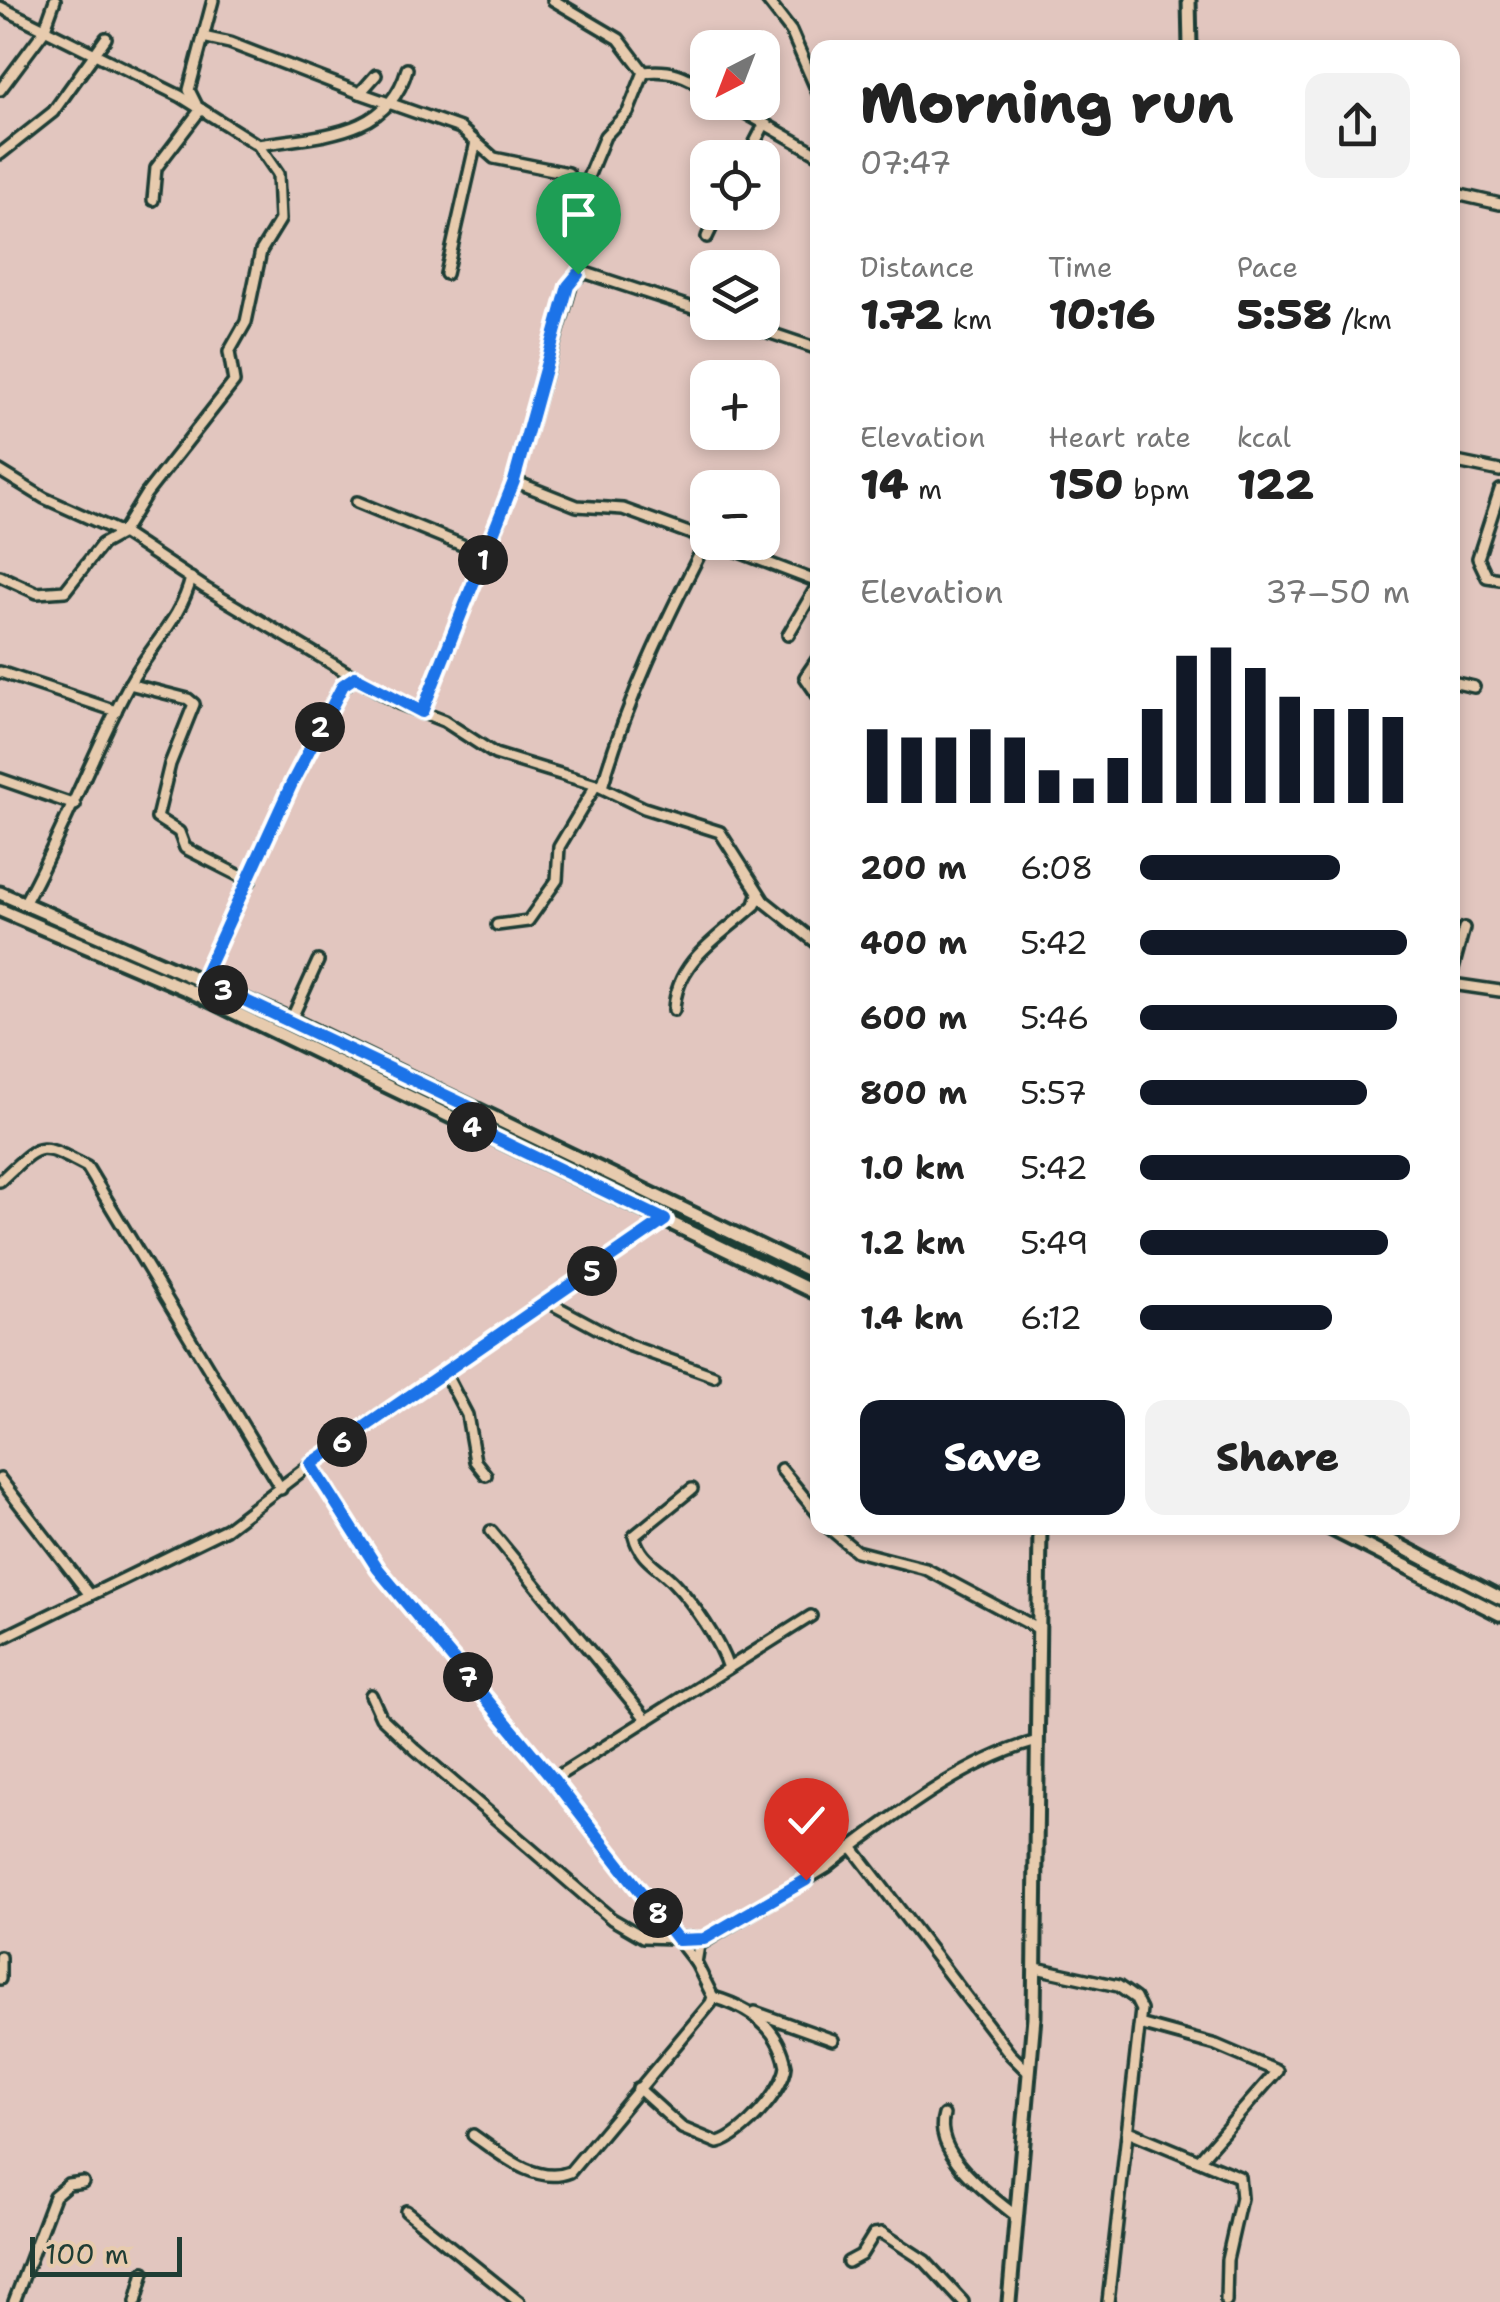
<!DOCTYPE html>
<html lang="en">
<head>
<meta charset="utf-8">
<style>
	:root { --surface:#fff; --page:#f2f2f2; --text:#222; --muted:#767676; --accent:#111827 }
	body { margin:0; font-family:"Shantell Sans",sans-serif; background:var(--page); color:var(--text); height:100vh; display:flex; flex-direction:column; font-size:38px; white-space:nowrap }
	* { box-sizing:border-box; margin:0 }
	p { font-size:32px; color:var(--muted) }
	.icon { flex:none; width:55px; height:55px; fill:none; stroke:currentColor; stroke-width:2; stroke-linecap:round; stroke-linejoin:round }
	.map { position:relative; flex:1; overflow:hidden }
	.sheet { position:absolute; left:810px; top:40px; width:650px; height:1495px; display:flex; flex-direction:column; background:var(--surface); border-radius:20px; box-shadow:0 5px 15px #0003 }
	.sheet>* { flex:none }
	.needle { width:65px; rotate:222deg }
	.buttons { position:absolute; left:690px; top:30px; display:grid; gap:20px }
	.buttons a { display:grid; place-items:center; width:90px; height:90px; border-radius:20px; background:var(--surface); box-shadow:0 5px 15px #0003; font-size:50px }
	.scale { position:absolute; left:30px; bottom:25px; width:152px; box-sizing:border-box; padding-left:10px; border:5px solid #1f3d34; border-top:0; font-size:28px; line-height:35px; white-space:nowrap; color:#1f3d34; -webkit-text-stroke:8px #e7cbae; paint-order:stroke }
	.pin { position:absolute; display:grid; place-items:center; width:85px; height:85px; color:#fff; margin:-102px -42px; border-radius:50% 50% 50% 0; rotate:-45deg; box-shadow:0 0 10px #0007 }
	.pin .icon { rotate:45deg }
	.km { position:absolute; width:50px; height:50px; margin:-25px; border-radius:50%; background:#222; color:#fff; font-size:28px; line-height:50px; text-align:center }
	.round { display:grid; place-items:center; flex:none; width:105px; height:105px; border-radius:20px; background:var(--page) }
	.headline { display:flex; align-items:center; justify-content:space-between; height:170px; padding:0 50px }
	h1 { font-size:55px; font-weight:800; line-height:75px }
	.figures { display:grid; grid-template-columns:repeat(3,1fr); gap:15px; height:170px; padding:10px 50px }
	.figures div { display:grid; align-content:center }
	.figures b { font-size:42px; font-weight:800 }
	.figures small { font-size:28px; font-weight:400 }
	.figures p { font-size:28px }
	.chart { height:280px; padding:20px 50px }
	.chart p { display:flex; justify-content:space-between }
	.chart svg { width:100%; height:180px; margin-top:10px; stroke:var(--accent); stroke-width:6 }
	.action { display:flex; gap:20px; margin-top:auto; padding:20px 50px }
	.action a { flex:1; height:115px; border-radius:20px; background:var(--accent); color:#fff; font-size:40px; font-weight:800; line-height:115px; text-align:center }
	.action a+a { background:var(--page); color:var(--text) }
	ul { padding:0 50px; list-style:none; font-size:32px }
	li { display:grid; grid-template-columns:160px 120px 1fr; align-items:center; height:75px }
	li i { height:25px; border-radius:12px; background:var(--accent) }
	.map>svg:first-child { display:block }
</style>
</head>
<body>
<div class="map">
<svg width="1500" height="2302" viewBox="0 0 1500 2302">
	<rect width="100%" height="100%" fill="#e2c6bf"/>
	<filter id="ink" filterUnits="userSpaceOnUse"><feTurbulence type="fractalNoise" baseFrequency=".01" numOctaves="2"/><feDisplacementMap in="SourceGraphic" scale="20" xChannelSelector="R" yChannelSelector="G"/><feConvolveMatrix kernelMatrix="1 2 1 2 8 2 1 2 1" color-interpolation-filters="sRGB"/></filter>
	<g filter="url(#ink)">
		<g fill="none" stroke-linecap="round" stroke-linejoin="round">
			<!-- minor casing -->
			<g stroke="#1f3d34" stroke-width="16">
				<g id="minor">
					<path d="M553,0l66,39 25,33c27,-3 41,3 64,18"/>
					<polyline points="767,0 791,31 818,93"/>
					<polyline points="0,7 180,96 258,145 278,174 280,220 261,251 246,322 229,352 234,382 146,494 122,533 102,544 65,591 37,593 0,576"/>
					<polyline points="203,37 230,43 360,93 376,75"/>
					<polyline points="0,90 44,31 55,0"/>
					<polyline points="360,93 460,128 494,158 568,173"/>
					<polyline points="726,102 818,154"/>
					<polyline points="196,104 189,90 213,0"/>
					<path d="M258,145c59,-10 130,-7 149,-76"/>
					<polyline points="0,154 53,112 106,38"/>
					<polyline points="747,158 763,127"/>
					<polyline points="1452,193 1500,204"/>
					<polyline points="153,200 156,168 201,109"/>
					<polyline points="576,206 605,136 628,112 644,72"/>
					<polyline points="707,237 719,212"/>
					<polyline points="446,274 476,142"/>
					<polyline points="738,322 818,349"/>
					<polyline points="1452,461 1500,471"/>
					<polyline points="0,471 44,498 122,533 205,588 398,703 444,721 495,754 596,785 644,808 720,832 764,901 818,944"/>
					<polyline points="514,481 577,506 623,509 708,540"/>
					<polyline points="1500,490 1478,558 1487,577 1500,579"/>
					<polyline points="357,502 462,545 483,560"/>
					<polyline points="713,542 818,582"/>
					<polyline points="788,635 818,584"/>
					<polyline points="818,658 805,677 818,696"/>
					<polyline points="0,672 116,711"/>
					<polyline points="1452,682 1474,687"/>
					<polyline points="129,684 188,699 194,704 170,764 157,818 179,832 185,848 250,881"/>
					<polyline points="422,713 514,481 573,279 586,273 708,313"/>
					<polyline points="0,779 75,805"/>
					<path d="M602,787c25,-87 63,-166 105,-247"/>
					<path d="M25,902c39,-71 66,-146 104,-217 19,-36 53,-67 62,-107"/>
					<polyline points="497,925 528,921 557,880 559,847 596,785"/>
					<polyline points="1452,972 1464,928"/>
					<polyline points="202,980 292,783 339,691 355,677"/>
					<polyline points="1452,984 1500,991"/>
					<path d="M674,1010c2,-50 46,-73 81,-105l3,-11"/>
					<polyline points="291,1020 318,961"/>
					<path d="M0,1181c41,-38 36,-41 87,-14l194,322"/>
					<polyline points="548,1302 628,1345 714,1376"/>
					<polyline points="445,1373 467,1415 475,1461 486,1475"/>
					<polyline points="311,1464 378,1569 553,1779 696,1963"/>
					<polyline points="781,1469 818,1514"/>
					<polyline points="0,1479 90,1595"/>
					<path d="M692,1489l-58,47c6,24 24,30 40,47 20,21 45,57 54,85"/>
					<polyline points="829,1528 856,1551 926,1569 1039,1629"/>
					<polyline points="491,1531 647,1720"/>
					<polyline points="0,1639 226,1529 311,1464 665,1220"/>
					<polyline points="371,1695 381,1717 415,1749 612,1919 643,1937 704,1939"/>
					<polyline points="553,1779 811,1616"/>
					<path d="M852,1847c55,-41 119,-88 185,-106"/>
					<polyline points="0,1957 0,1979"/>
					<polyline points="1036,1968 1118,1986 1135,1998 1141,2010 1108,2302"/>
					<polyline points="755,2012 833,2040"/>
					<polyline points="1143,2025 1216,2045 1277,2071 1201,2158"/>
					<path d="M638,2088l44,40 36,15c24,-6 66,-53 68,-77 -7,-39 -38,-59 -73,-69"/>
					<path d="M944,2115c-12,38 45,80 71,100"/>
					<polyline points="1128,2131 1239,2177 1241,2198 1227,2260 1226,2302"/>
					<path d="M473,2135c26,18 63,51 97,37l141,-169 2,-6 -17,-34 3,-18 128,-78 25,-20 158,207 19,19"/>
					<polyline points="406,2211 519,2302"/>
					<polyline points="848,2262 861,2255 874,2234 882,2233 925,2261 963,2302"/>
					<polyline points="14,2302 54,2196 68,2184 83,2182"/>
					<polyline points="136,2302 144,2272"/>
				</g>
			</g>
			<!-- tertiary casing -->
			<g stroke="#1f3d34" stroke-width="19">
				<g id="tertiary">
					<polyline points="1189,0 1190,48"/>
					<polyline points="0,893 291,1020 818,1274"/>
					<polyline points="0,910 186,989 818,1294"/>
					<polyline points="1330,1528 1500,1614"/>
					<polyline points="1366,1528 1500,1598"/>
					<polyline points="1009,2302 1034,2017 1040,1528"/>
				</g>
			</g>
			<!-- minor -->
			<use href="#minor" stroke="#e7cbae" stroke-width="9"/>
			<!-- tertiary -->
			<use href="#tertiary" stroke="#e7cbae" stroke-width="11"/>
		</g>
	</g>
	<g fill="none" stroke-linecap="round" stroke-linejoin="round" filter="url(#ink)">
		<!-- route casing -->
		<g stroke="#fff" stroke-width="20">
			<polyline id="route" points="578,274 568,286 514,481 422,712 355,677 343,685 292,783 202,980 472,1108 464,1123 665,1220 311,1464 378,1569 553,1779 678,1940 704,1939 806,1880"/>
		</g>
		<!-- route -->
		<use href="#route" stroke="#1a73e8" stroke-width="12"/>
	</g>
</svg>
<div class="buttons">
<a><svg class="needle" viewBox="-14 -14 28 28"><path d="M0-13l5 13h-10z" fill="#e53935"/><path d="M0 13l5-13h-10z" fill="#767676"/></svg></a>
<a><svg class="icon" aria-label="locate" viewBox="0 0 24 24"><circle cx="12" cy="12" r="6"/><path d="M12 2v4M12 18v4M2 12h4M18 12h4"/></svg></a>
<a><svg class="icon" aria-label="layers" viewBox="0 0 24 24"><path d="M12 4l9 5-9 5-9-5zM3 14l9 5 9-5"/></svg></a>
<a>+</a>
<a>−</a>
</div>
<div class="scale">100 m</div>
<div class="pin" style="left:578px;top:274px;background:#1e9e55"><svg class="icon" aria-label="arrive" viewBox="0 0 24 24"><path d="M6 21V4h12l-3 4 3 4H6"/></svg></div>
<div class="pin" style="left:806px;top:1880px;background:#d93025"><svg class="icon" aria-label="check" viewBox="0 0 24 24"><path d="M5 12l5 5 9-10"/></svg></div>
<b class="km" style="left:483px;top:560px">1</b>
<b class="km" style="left:320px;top:727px">2</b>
<b class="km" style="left:223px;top:990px">3</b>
<b class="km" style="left:472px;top:1127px">4</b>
<b class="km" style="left:592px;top:1271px">5</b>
<b class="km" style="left:342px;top:1442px">6</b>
<b class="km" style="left:468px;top:1677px">7</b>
<b class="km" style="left:658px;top:1913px">8</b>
<section class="sheet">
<div class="headline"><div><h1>Morning run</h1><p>07:47</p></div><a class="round"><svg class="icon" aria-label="share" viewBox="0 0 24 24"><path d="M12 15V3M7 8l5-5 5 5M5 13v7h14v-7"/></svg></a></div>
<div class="figures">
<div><p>Distance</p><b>1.72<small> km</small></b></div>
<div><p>Time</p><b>10:16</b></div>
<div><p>Pace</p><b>5:58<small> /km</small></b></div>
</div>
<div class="figures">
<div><p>Elevation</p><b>14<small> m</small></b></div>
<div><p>Heart rate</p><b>150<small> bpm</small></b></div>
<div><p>kcal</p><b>122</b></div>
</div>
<div class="chart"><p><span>Elevation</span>37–50 m</p>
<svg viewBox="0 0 160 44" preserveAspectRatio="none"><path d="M5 44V26M15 44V28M25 44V28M35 44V26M45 44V28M55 44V36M65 44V38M75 44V33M85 44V21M95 44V8M105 44V6M115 44V11M125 44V18M135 44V21M145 44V21M155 44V23"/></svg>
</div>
<ul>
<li><b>200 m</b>6:08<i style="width:74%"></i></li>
<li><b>400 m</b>5:42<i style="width:99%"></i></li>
<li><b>600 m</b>5:46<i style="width:95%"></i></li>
<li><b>800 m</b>5:57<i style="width:84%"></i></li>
<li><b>1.0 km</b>5:42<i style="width:100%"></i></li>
<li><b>1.2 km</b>5:49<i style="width:92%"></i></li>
<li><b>1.4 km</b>6:12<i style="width:71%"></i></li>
</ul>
<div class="action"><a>Save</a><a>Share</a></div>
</section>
</div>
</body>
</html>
